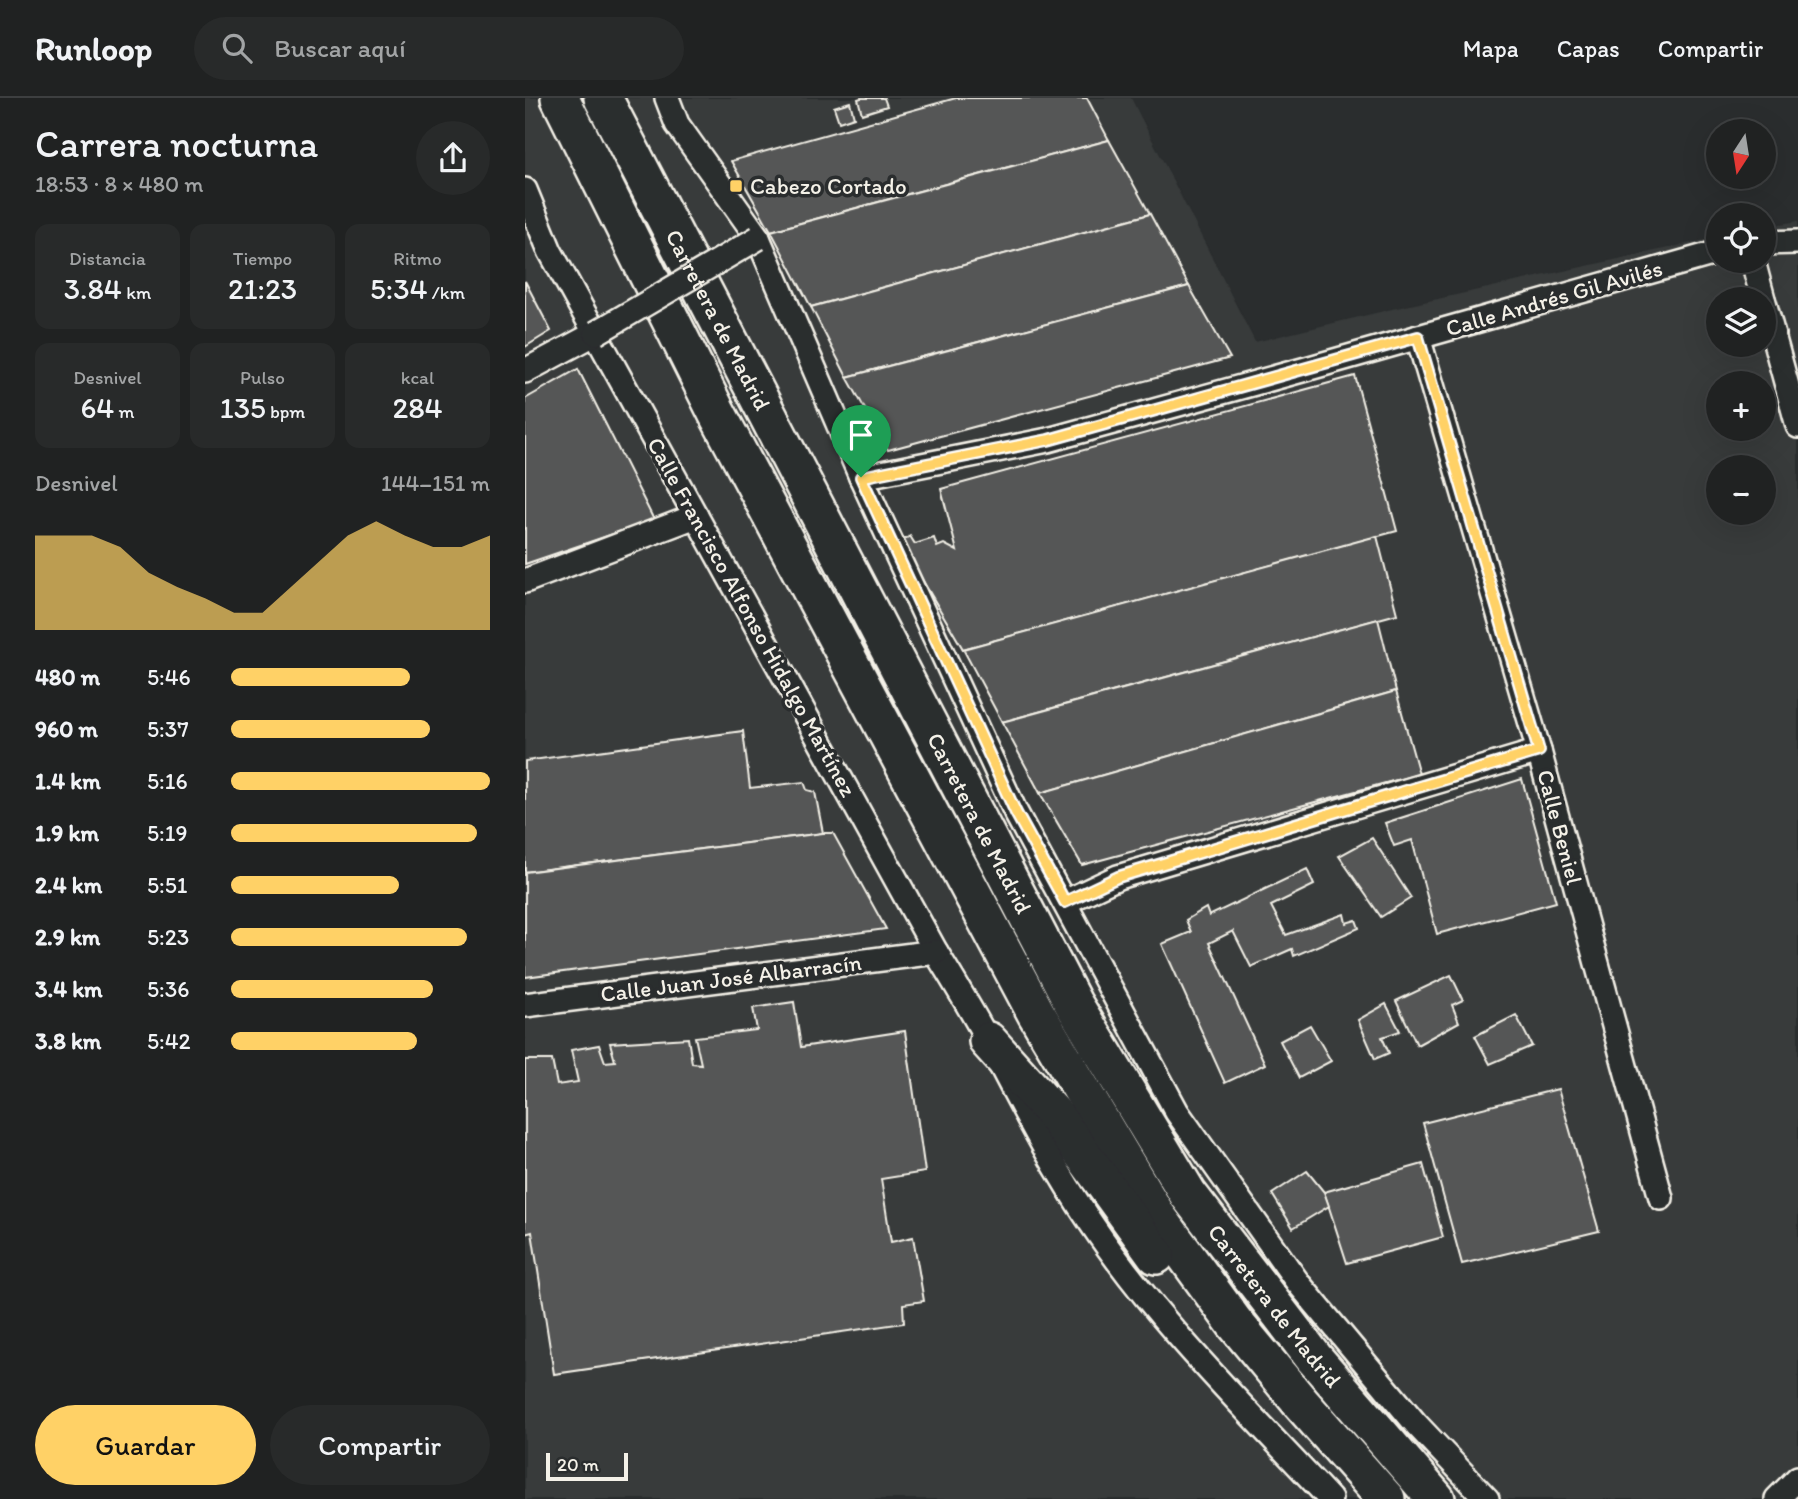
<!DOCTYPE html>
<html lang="es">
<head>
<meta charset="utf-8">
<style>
	:root { --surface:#202222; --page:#282a2a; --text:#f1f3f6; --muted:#a2a4a5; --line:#3d3f40; --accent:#ffd166 }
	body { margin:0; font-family:Itim,sans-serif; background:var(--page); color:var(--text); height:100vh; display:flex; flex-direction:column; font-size:26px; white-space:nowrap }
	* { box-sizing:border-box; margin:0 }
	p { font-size:23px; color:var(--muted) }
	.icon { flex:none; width:38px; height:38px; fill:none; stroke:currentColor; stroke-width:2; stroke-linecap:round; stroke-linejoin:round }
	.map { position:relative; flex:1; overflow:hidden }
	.details { display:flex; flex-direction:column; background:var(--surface); width:525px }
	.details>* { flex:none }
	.needle { width:46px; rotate:192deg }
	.fabs { position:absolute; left:1181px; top:21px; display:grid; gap:14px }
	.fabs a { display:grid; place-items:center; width:70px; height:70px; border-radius:50%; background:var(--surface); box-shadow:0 7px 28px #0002,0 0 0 2px var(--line); font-size:35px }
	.scale { position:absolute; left:21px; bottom:18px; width:82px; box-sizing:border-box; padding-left:7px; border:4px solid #f4f1e8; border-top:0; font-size:19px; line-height:24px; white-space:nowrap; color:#f4f1e8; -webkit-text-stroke:5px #2a2d2e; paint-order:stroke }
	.pin { position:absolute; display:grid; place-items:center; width:60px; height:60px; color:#fff; margin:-72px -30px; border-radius:50% 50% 50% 0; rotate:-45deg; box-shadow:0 0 7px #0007 }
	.pin .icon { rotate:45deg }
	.round { display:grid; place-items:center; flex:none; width:74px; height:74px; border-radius:37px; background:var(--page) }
	.overview { display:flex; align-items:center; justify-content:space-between; height:119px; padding:0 35px }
	h1 { font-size:38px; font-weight:600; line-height:52px }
	.stats { display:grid; grid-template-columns:repeat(3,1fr); gap:10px; height:119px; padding:7px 35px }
	.stats div { display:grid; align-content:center; border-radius:14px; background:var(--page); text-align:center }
	.stats b { font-size:30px; font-weight:600 }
	.stats small { font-size:19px; font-weight:400 }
	.stats p { font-size:19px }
	.chart { height:196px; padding:14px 35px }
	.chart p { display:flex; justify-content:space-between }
	.chart svg { width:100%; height:126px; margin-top:7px; fill:var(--accent); opacity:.7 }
	.action { display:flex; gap:14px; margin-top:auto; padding:14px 35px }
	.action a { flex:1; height:80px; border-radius:42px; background:var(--accent); color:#111; font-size:28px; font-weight:600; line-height:80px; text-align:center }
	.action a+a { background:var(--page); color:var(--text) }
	ul { padding:0 35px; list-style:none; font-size:23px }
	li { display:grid; grid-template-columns:112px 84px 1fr; align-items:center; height:52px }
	li i { height:18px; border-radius:9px; background:var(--accent) }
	header { display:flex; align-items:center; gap:42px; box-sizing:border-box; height:98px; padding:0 35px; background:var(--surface); border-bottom:2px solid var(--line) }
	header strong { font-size:33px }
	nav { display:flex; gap:38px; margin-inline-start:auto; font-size:24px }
	.search { width:490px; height:63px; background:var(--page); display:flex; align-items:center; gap:18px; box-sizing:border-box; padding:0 24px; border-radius:38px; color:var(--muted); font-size:26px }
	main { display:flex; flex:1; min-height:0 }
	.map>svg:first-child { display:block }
</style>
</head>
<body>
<header>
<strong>Runloop</strong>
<div class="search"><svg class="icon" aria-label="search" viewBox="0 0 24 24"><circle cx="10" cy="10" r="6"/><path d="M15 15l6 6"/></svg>Buscar aquí</div>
<nav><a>Mapa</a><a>Capas</a><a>Compartir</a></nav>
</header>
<main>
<section class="details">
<div class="overview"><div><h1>Carrera nocturna</h1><p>18:53 · 8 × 480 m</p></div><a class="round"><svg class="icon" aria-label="share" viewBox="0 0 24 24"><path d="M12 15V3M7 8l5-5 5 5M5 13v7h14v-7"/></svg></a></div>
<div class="stats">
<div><p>Distancia</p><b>3.84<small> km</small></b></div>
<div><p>Tiempo</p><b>21:23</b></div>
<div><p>Ritmo</p><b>5:34<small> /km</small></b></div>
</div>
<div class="stats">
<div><p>Desnivel</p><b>64<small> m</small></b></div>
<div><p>Pulso</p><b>135<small> bpm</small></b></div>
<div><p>kcal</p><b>284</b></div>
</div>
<div class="chart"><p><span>Desnivel</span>144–151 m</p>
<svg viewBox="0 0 160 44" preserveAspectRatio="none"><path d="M0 44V11L10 11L20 11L30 15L40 24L50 29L60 33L70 38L80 38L90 29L100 20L110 11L120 6L130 11L140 15L150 15L160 11V44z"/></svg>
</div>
<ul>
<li><b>480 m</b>5:46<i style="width:69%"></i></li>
<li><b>960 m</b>5:37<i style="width:77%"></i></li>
<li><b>1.4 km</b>5:16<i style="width:100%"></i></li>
<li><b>1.9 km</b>5:19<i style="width:95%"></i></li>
<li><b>2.4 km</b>5:51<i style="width:65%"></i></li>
<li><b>2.9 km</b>5:23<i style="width:91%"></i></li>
<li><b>3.4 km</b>5:36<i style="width:78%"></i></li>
<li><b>3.8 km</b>5:42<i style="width:72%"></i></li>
</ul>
<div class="action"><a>Guardar</a><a>Compartir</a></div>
</section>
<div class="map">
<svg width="1273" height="1401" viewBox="0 0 1273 1401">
	<rect width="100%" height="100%" fill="#2a2d2e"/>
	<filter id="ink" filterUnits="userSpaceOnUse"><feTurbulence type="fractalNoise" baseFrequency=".0143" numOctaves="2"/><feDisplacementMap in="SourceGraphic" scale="14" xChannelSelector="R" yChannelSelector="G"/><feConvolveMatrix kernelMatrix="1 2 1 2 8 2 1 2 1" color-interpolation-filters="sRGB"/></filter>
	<g filter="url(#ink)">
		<!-- built -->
		<path fill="#373a3a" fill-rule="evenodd" d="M0,0h606l124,244 137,-33 326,-72 1,24h45v-34l34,-6v1278h-1273zM1194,201h45v46h-45zM1194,285h45v46h-45zM1194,369h45v46h-45z"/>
		<!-- building -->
		<g fill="#555756" stroke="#f4f1e8" stroke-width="2">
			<polygon points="336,0 359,0 362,8 337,16 333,1"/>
			<polygon points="431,0 562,0 584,42 246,133 206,63"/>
			<polygon points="325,4 329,19 314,24 309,9"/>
			<polygon points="584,42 625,116 286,209 246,133"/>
			<polygon points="625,116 664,188 322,279 286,209"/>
			<polygon points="0,183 26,233 0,249"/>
			<polygon points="664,188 705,260 363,352 322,279"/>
			<polygon points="53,271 129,422 0,466 0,301"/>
			<polygon points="830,278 872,433 438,551 375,444 385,438 390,446 409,440 412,449 419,446 432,453 416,391"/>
			<polygon points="852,438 872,516 477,624 438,551"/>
			<polygon points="853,521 871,593 515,695 477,624"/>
			<polygon points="871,593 894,676 557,767 515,695"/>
			<polygon points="218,633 225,690 279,684 282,692 290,694 298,735 0,774 0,663"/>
			<polygon points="997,681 1031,804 912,836 887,742 869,748 860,725"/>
			<polygon points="298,735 308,735 361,831 0,879 0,774"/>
			<polygon points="847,740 886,800 856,819 814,758"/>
			<polygon points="782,771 789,787 746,808 761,837 819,816 821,825 831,822 834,830 769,858 767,851 726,869 708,833 684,845 740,966 700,985 637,846 666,834 661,822 681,810 684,818"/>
			<polygon points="926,877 938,902 927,907 934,924 892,947 871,903"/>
			<polygon points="269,904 276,949 380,933 400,1074 356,1081 366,1144 388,1139 399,1203 378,1206 379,1225 29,1276 7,1134 0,1136 0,962 27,962 32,987 53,984 46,952 74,947 80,964 90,963 85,945 163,940 167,965 176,966 170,939 232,932 228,910"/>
			<polygon points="861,906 875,933 857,939 864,955 850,961 833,922"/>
			<polygon points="991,917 1007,948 965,966 950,938"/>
			<polygon points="785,927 806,963 774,980 755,943"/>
			<polygon points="1033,991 1074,1133 937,1166 898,1025"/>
			<polygon points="898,1066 918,1139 822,1165 799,1094"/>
			<polygon points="782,1073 799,1094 804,1108 768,1130 747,1096"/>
		</g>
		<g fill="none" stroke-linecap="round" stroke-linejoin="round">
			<!-- minor casing -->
			<g stroke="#f4f1e8" stroke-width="28">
				<g id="minor">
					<polyline points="142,0 152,26 233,140 336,379 491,715 652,1014 774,1186 891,1326 962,1401"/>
					<path d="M0,92l25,61 386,701c18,30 37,60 53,91 32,61 63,123 102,180 68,101 156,187 239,276"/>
					<polyline points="1239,145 1273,144"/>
					<polyline points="1228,163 1238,201"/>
					<polyline points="1239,204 1273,328"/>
					<polyline points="893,239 1014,653 1136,1100"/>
					<polyline points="0,273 71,235"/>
					<polyline points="336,379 523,342 781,271 1194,154"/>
					<polyline points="0,483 171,418"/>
					<polyline points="540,804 593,779 1014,653"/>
					<polyline points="0,907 411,854"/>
					<polyline points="1252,1401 1273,1380"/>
				</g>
			</g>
			<!-- primary casing -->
			<g stroke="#f4f1e8" stroke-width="42">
				<g id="primary">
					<polyline points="35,0 192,315 511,915 632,1118 709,1224 776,1305 861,1401"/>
					<path id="s1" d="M78,0l470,905 115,191 126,164 122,141"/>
					<polyline points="463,943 528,1015 631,1157"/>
				</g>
			</g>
			<!-- minor -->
			<use href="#minor" stroke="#2a2d2e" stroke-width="23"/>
			<!-- primary -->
			<use href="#primary" stroke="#2a2d2e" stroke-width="37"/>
			<!-- minor-bridge casing -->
			<g stroke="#f4f1e8" stroke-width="28" stroke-linecap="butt">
				<polyline id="minor-bridge" points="71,235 233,140"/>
			</g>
			<!-- minor-bridge -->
			<use href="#minor-bridge" stroke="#2a2d2e" stroke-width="23"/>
		</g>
	</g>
	<g fill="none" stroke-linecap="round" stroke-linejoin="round" filter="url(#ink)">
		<!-- route casing -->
		<g stroke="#fff" stroke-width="14">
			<polygon id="route" points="893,239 1014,653 593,779 540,804 491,715 336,379 523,342"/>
		</g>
		<!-- route -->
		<use href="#route" stroke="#ffd166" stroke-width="9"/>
	</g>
	<!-- markers -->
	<rect fill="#ffd166" stroke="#2a2d2e" stroke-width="2.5" x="204" y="81" width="14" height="14" rx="3.5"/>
	<g text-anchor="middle" stroke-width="7" stroke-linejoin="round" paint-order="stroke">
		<!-- poi labels -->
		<g font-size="23" fill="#f4f1e8" stroke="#2a2d2e" text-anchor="start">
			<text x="225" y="96">Cabezo Cortado</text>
		</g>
		<!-- street labels -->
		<g font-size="23" fill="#f4f1e8" stroke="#2a2d2e">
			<text transform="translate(1029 200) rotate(-16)" y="8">Calle Andrés Gil Avilés</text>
			<text dy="8" stroke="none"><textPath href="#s1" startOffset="250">Carretera de Madrid</textPath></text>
			<text transform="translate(227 519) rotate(61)" y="8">Calle Francisco Alfonso Hidalgo Martínez</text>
			<text dy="8" stroke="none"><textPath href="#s1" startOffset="817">Carretera de Madrid</textPath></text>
			<text transform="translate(1035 729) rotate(75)" y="8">Calle Beniel</text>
			<text transform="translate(206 880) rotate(-7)" y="8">Calle Juan José Albarracín</text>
			<text dy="8" stroke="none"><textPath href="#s1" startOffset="1384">Carretera de Madrid</textPath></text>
		</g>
	</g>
</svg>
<div class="fabs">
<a><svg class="needle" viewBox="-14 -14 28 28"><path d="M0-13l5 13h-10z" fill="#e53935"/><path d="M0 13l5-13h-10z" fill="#a2a4a5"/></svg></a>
<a><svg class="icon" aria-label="locate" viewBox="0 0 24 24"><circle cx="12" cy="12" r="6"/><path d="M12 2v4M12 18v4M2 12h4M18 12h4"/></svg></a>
<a><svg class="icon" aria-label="layers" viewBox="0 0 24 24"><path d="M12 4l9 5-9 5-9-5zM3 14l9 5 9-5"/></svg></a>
<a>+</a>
<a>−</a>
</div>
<div class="scale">20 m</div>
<div class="pin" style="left:336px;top:379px;background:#1e9e55"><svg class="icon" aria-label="arrive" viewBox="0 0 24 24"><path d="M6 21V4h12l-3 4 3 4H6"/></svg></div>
</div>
</main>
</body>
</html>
